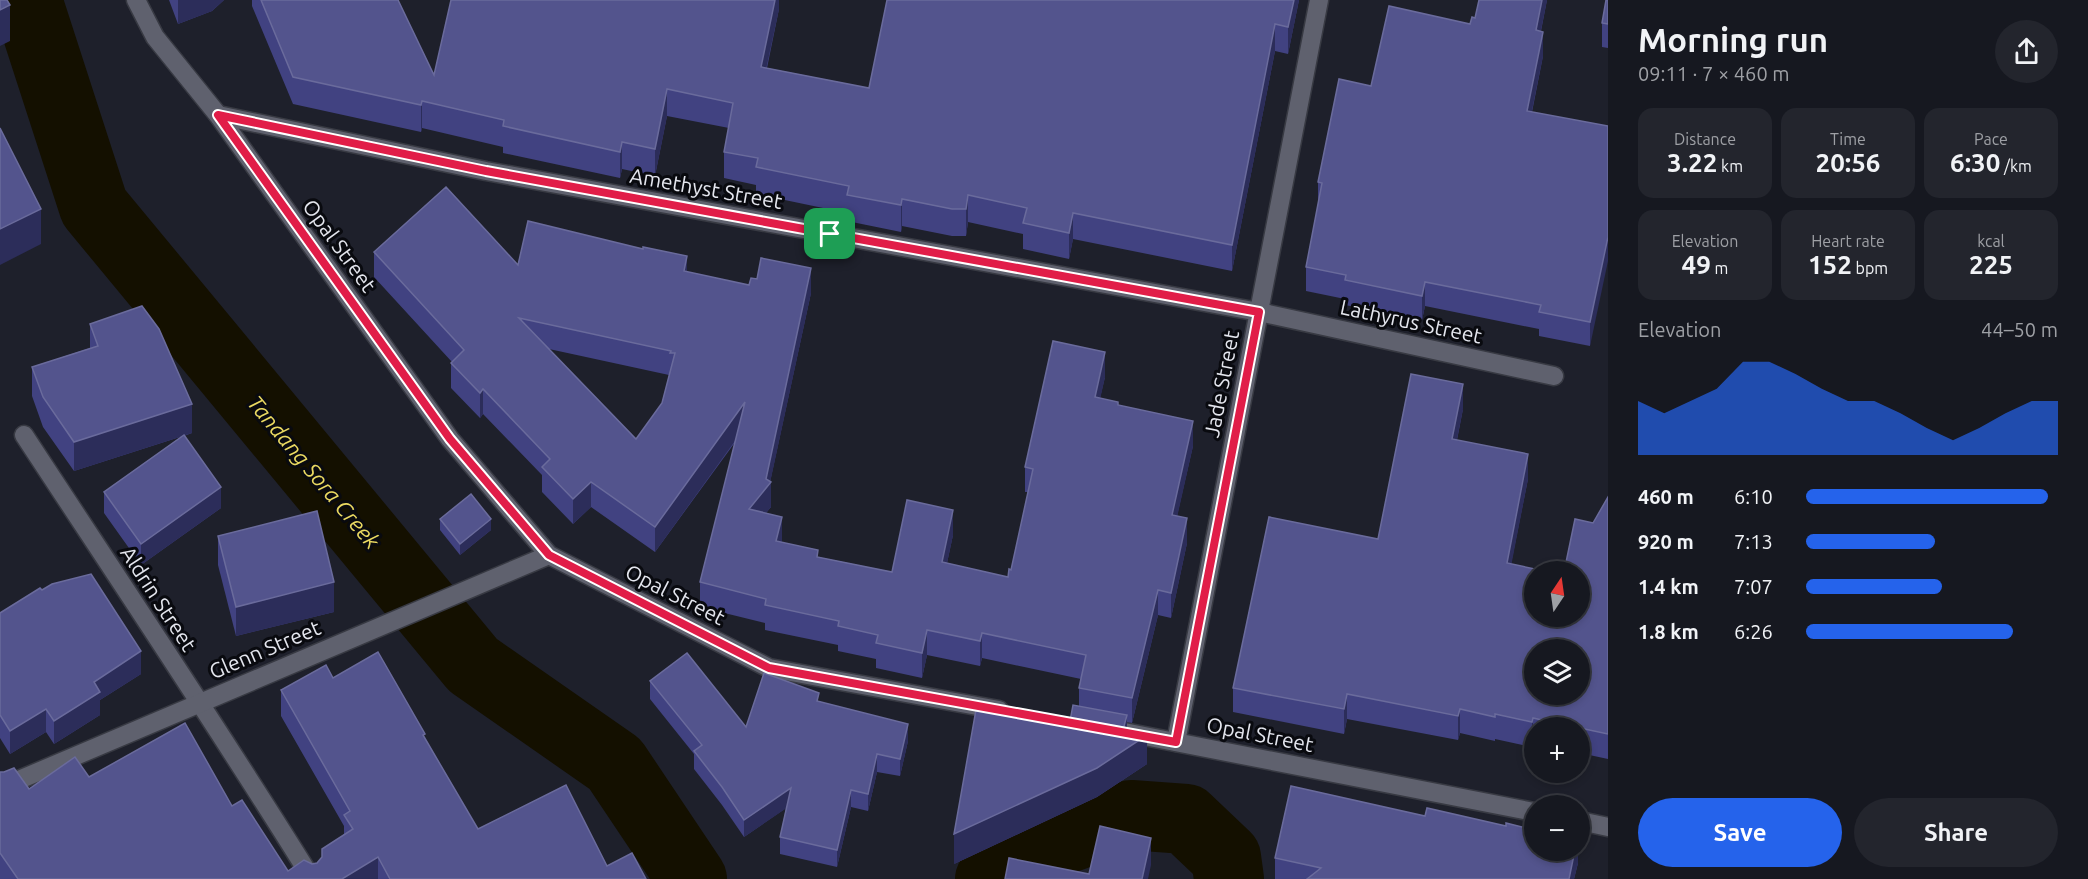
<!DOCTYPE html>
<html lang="en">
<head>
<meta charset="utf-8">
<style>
	:root { --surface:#161820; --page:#23252d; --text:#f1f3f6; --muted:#9ea0a5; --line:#35373e; --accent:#2563eb }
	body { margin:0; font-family:Ubuntu,sans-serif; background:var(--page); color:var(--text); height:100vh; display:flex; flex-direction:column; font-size:22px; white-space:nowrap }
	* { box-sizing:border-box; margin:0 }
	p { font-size:20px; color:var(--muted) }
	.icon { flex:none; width:33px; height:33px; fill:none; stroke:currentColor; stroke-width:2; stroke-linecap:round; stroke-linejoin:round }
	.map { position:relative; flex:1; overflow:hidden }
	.sheet { display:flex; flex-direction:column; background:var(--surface); width:480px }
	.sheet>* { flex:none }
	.needle { width:39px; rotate:13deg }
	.tools { position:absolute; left:1524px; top:561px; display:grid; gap:12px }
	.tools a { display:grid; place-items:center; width:66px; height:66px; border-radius:50%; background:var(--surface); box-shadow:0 3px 9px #0003,0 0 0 2px var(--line); font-size:30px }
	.pin { position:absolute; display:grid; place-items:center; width:51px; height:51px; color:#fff; margin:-26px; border-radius:12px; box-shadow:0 3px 9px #0006 }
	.round { display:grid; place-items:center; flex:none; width:63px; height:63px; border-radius:32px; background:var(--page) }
	.overview { display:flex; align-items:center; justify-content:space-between; height:102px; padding:0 30px }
	h1 { font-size:33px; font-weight:600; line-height:45px }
	.stats { display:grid; grid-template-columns:repeat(3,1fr); gap:9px; height:102px; padding:6px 30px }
	.stats div { display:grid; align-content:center; border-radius:15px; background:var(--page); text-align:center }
	.stats b { font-size:26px; font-weight:600 }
	.stats small { font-size:16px; font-weight:400 }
	.stats p { font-size:16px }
	.chart { height:168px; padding:12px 30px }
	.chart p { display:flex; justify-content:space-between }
	.chart svg { width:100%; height:108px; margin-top:6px; fill:var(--accent); opacity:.7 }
	.primary-button { display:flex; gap:12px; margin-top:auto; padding:12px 30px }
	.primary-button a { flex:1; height:69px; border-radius:36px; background:var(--accent); color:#fff; font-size:24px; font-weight:600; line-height:69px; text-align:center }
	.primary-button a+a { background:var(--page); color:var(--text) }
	ul { padding:0 30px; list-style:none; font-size:20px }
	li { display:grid; grid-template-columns:96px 72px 1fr; align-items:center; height:45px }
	li i { height:15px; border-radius:8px; background:var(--accent) }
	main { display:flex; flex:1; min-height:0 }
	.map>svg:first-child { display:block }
</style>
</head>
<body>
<main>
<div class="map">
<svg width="1608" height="879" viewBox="0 0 1608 879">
	<rect width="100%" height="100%" fill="#1e202b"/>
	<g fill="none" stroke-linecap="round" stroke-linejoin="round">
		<!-- river -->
		<g stroke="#141000" stroke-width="70">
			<polyline points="27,0 94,207 473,665 615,764 692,879"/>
			<polyline points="990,879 1048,845 1131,815 1186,819 1226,857 1229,879"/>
		</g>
		<!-- street casing -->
		<g stroke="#383a43" stroke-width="21">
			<g id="street">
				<polyline points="136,0 155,37 218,115 450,439 549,555 769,668 999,710"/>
				<polyline points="218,115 486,171 1259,312 1554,376"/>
				<path d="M24,435c97,148 195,294 288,444"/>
				<polyline points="1124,732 1534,812"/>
				<polyline points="1176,742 1319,0"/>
				<polyline points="0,788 549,555"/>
				<polyline points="1580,821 1608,827"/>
			</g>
		</g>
		<!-- street -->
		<use href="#street" stroke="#5f616e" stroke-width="18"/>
	</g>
	<!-- wall -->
	<g fill="#414281" fill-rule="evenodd">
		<polygon points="169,0 224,0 212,11 178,24"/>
		<polygon points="252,0 398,0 434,75 779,0 779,9 767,68 869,88 887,0 1299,0 1288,54 1275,51 1232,271 1073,239 1069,259 1023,249 1023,234 968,222 966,236 952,236 902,226 901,232 847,221 847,213 756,194 756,185 724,178 724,152 729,128 667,116 655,176 622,169 620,178 503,153 503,147 422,128 421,132 293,104 252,6"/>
		<polygon points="1479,0 1547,0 1541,31 1543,56 1532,112 1608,126 1590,346 1539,336 1539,329 1425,306 1422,320 1345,305 1345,299 1306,291 1306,267 1318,204 1318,182 1371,86 1470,24 1475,18"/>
		<polygon points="1608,0 1608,48 1602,47 1602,23"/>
		<path d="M374,252l144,13 169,7 62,13 62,8 -41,189 1,25 -5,6 16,29 36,15 74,15 61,-37 -6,28 61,14 3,-7 17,-78h-3v-25l80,-90 -5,21 18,7 75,41 -16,70 10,27 -16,75 -13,-3 -26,108 -5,-1v9l20,33 -50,33 -143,67 116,-143 9,-15v-18l2,-9 -99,-21 -2,8 -53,-11 -5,23 -46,-10v-9l-38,-8v-6l-73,-15v-7l-65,-16v-25l36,-141 -81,111 -64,-45 -18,17 -31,-32v-17l-59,-61 -3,4 -29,-30v-25l1,-1 -78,-85zM549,349l120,26 -7,28 -26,36z"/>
		<polygon points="90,324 192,433 184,436 221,508 141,565 104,513 104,492 183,436 74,471 43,427 32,396 32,367 90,348"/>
		<polygon points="1463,409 1457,440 1528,479 1511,564 1580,616 1593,523 1608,497 1608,759 1580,753 1580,728 1534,728 1534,743 1533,743 1532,747 1495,739 1495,741 1460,733 1458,740 1347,719 1344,734 1233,712 1233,688 1378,539"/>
		<polygon points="440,519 491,530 460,555 440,530"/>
		<polygon points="218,536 334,612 236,636 218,565"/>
		<polygon points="42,590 141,674 100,700 100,715 54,744 46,732 10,754 0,738 0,613"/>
		<polygon points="333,678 425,739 478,829 607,866 646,879 0,879 0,772 29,789 89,777 232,806 288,871 317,863 344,834 344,826 281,716 281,690"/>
		<polygon points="650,681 746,727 819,701 908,741 900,776 877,772 868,811 851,807 837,867 780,854 780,837 786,808 744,837 722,805 694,769 694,754 650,699"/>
		<polygon points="1425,816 1578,850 1578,863 1574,879 1275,879 1275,858"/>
	</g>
	<!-- shaded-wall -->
	<g fill="#2c2d5a">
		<polygon points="178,0 224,0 212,11 178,24"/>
		<polygon points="775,0 779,0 779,9 761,93 761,67"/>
		<polygon points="1294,0 1299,0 1288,54 1288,27"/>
		<polygon points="1542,0 1547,0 1536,55 1536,30"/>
		<polygon points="10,5 10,41 0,46 0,10"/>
		<polygon points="1275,24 1275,51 1232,271 1232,245"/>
		<polygon points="1543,32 1543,56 1527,135 1527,111"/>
		<polygon points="667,89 667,116 655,176 655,149"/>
		<polygon points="422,101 422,128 421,132 421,105"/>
		<polygon points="622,142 622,169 620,178 620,152"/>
		<polygon points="968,195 968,222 966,236 966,209"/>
		<polygon points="902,199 902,226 901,232 901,205"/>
		<polygon points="41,209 41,244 0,265 0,229"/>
		<polygon points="1073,213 1073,239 1069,259 1069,233"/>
		<polygon points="1608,237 1608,261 1590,346 1590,322"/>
		<polygon points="687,256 687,281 684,271"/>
		<polygon points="811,268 811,293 770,483 771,482 771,507 749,534 749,509 766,479"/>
		<polygon points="1425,282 1425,306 1422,320 1422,296"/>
		<polygon points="1105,352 1105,377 1095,422 1095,397"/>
		<polygon points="1463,384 1463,409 1452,464 1452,439"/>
		<polygon points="483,389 483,414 480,418 480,393"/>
		<polygon points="745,402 745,427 655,552 655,527"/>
		<polygon points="192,404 192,433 74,471 74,442"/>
		<polygon points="1193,421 1193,446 1172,540 1172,515"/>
		<polygon points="1528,454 1528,479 1507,587 1507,563"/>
		<polygon points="591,482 591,507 573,524 573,499"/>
		<polygon points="221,487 221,508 141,565 141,544"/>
		<polygon points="953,510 953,535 942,587 942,562"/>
		<polygon points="782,517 782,542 776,541"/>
		<polygon points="1187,518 1187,543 1171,618 1171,593"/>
		<polygon points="491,519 491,530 460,555 460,544"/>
		<polygon points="334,582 334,612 236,636 236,607"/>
		<polygon points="1158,590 1158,615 1132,723 1132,698"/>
		<polygon points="927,630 927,655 922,678 922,653"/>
		<polygon points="982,633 982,658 980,666 980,641"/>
		<polygon points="141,651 141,674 100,700 100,715 54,744 54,721 94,682"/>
		<polygon points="1347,694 1347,719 1344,734 1344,709"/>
		<polygon points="46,709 46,732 10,754 10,731"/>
		<polygon points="1460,709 1460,733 1458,740 1458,716"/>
		<polygon points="1127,715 1127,744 1147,735 1147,764 1097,797 954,864 954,834 1123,730"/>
		<polygon points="1533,718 1533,743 1532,747 1532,722"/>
		<polygon points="908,724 908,741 900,776 900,759"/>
		<polygon points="877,754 877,772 868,811 868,794"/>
		<polygon points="791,788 791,805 744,837 744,820"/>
		<polygon points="851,790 851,807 837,867 837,850"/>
		<polygon points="1151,838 1151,865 1148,879 1142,879"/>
		<polygon points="1575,850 1578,850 1578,863 1574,879 1569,879"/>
		<polygon points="378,857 378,879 342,879"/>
	</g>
	<!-- building -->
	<g fill="#53548d" stroke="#6a6b9c" stroke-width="1.5" fill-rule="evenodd">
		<polygon points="0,0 7,0 10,5 0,10"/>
		<polygon points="261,0 398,0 434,75 451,0 775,0 761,67 869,88 887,0 1294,0 1288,27 1275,24 1232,245 1073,213 1069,233 1023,223 1027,208 968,195 966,209 952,209 902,199 901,205 847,195 849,186 756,167 758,158 724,152 733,103 667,89 655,149 622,142 620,152 503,126 504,120 422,101 421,105 293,77"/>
		<polygon points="1479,0 1542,0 1536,30 1543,32 1527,111 1608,126 1608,237 1590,322 1539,312 1541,305 1425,282 1422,296 1345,280 1346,275 1306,267 1322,183 1318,182 1339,79 1371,86 1389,6 1470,24 1472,17 1475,18"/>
		<polygon points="1606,0 1608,0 1608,24 1602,23"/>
		<polygon points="0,128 41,209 0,229"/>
		<path d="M446,187l72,78 10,-44 115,28v-2l44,9 -3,15 65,14 2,-7 6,1 4,-21 50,10 -45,211 5,3 -22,27 33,8 -6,24 42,9 -1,7 75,15 15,-72 46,10 -11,52 66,15 1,-8 2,1 22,-101 -8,-2 28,-126 52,11 -10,45 23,5v3l75,16 -21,94 15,3 -16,75 -13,-3 -26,108 -53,-10 7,-33 -104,-22 -2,8 -53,-11 -5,23 -46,-10 2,-8 -40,-9 1,-5 -74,-16 1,-6 -66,-17 45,-180 -90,125 -64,-45 -18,17 -31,-32 8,-8 -67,-70 -3,4 -29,-30 13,-13 -90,-98zM519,318l152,33 -1,2h5l-13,50 -26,36z"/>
		<polygon points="142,306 159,329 192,404 74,442 43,397 32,367 98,346 90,324"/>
		<path d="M1411,374l52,10 -11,55 76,15 -21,109 42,9h-15v44h46v-44h-16l11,-53 18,4 15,-26v237l-28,-6h-4l-43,-10 -1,4 -37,-8v3l-35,-8 -2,7 -111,-22 -3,15 -111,-21 36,-171 109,22zM1534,650h46v44h-46z"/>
		<polygon points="184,435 221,487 141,544 104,492"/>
		<polygon points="471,494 491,519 460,544 440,519"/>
		<polygon points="317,511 334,582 236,607 218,536"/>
		<polygon points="91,574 141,651 94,682 100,692 54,721 46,709 10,731 0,715 0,613 40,588 42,590 52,584"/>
		<polygon points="378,652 425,734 423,735 478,829 566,785 607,866 632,853 646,879 390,879 378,857 342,879 18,879 0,853 0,772 4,772 14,768 29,789 75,757 89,777 185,723 232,806 242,800 288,871 304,860 312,864 317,863 322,857 322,849 353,829 344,815 350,811 281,690 326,665 333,678"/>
		<polygon points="687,653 746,727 764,673 819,693 817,701 908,724 900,759 877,754 868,794 851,790 837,850 780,837 791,788 744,820 722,787 694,751 702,745 650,681"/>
		<polygon points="977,704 1070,721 1073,705 1127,715 1123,730 1147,735 1097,768 954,834"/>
		<polygon points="1291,786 1425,816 1427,808 1506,826 1506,823 1534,830 1534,850 1575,850 1569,879 1307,879 1321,868 1275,858"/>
		<polygon points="1100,826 1151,838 1142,879 1005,879 1009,858 1089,874"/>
	</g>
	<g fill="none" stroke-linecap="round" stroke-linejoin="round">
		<!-- route casing -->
		<g stroke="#fff" stroke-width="12">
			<polygon id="route" points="218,115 486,171 1259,312 1176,742 769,668 549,555 450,439"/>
		</g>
		<!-- route -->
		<use href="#route" stroke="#e11d48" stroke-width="8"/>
	</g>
	<g text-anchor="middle" stroke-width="6" stroke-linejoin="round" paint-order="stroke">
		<!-- street labels -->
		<g font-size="21" fill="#e4e6ee" stroke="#090a0f">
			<text transform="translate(706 189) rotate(10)" y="7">Amethyst Street</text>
			<text transform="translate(339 246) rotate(54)" y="7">Opal Street</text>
			<text transform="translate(1411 322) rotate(12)" y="7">Lathyrus Street</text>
			<text transform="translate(1222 384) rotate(-79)" y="7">Jade Street</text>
			<text transform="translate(675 595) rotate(27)" y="7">Opal Street</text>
			<text transform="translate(158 599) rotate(57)" y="7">Aldrin Street</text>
			<text transform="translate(265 650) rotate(-23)" y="7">Glenn Street</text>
			<text transform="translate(1260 735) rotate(11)" y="7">Opal Street</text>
		</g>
		<!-- water labels -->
		<g font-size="22" font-style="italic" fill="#ead961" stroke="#090a0f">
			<text transform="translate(314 472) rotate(50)" y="8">Tandang Sora Creek</text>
		</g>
	</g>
</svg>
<div class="tools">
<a><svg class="needle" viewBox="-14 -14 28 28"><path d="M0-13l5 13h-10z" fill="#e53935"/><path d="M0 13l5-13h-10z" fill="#9ea0a5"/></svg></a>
<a><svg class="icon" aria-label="layers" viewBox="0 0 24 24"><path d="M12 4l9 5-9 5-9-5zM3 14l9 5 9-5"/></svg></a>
<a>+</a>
<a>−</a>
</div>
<div class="pin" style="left:830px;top:234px;background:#1e9e55"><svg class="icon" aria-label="arrive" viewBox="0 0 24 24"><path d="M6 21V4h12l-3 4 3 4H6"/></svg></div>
</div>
<section class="sheet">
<div class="overview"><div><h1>Morning run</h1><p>09:11 · 7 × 460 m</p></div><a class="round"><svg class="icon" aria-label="share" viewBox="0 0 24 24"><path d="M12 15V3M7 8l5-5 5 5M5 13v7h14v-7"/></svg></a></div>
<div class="stats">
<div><p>Distance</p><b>3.22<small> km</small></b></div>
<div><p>Time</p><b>20:56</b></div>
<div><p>Pace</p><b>6:30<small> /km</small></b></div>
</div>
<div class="stats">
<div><p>Elevation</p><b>49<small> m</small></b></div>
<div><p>Heart rate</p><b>152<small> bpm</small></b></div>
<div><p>kcal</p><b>225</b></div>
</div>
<div class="chart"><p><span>Elevation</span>44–50 m</p>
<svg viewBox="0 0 160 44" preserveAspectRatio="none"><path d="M0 44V22L10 27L20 22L30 17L40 6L50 6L60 11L70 17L80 22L90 22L100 27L110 33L120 38L130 33L140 27L150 22L160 22V44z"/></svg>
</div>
<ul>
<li><b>460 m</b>6:10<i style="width:96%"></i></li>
<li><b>920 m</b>7:13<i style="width:51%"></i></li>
<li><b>1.4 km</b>7:07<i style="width:54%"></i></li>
<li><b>1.8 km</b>6:26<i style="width:82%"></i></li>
</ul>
<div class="primary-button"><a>Save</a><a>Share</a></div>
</section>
</main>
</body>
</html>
